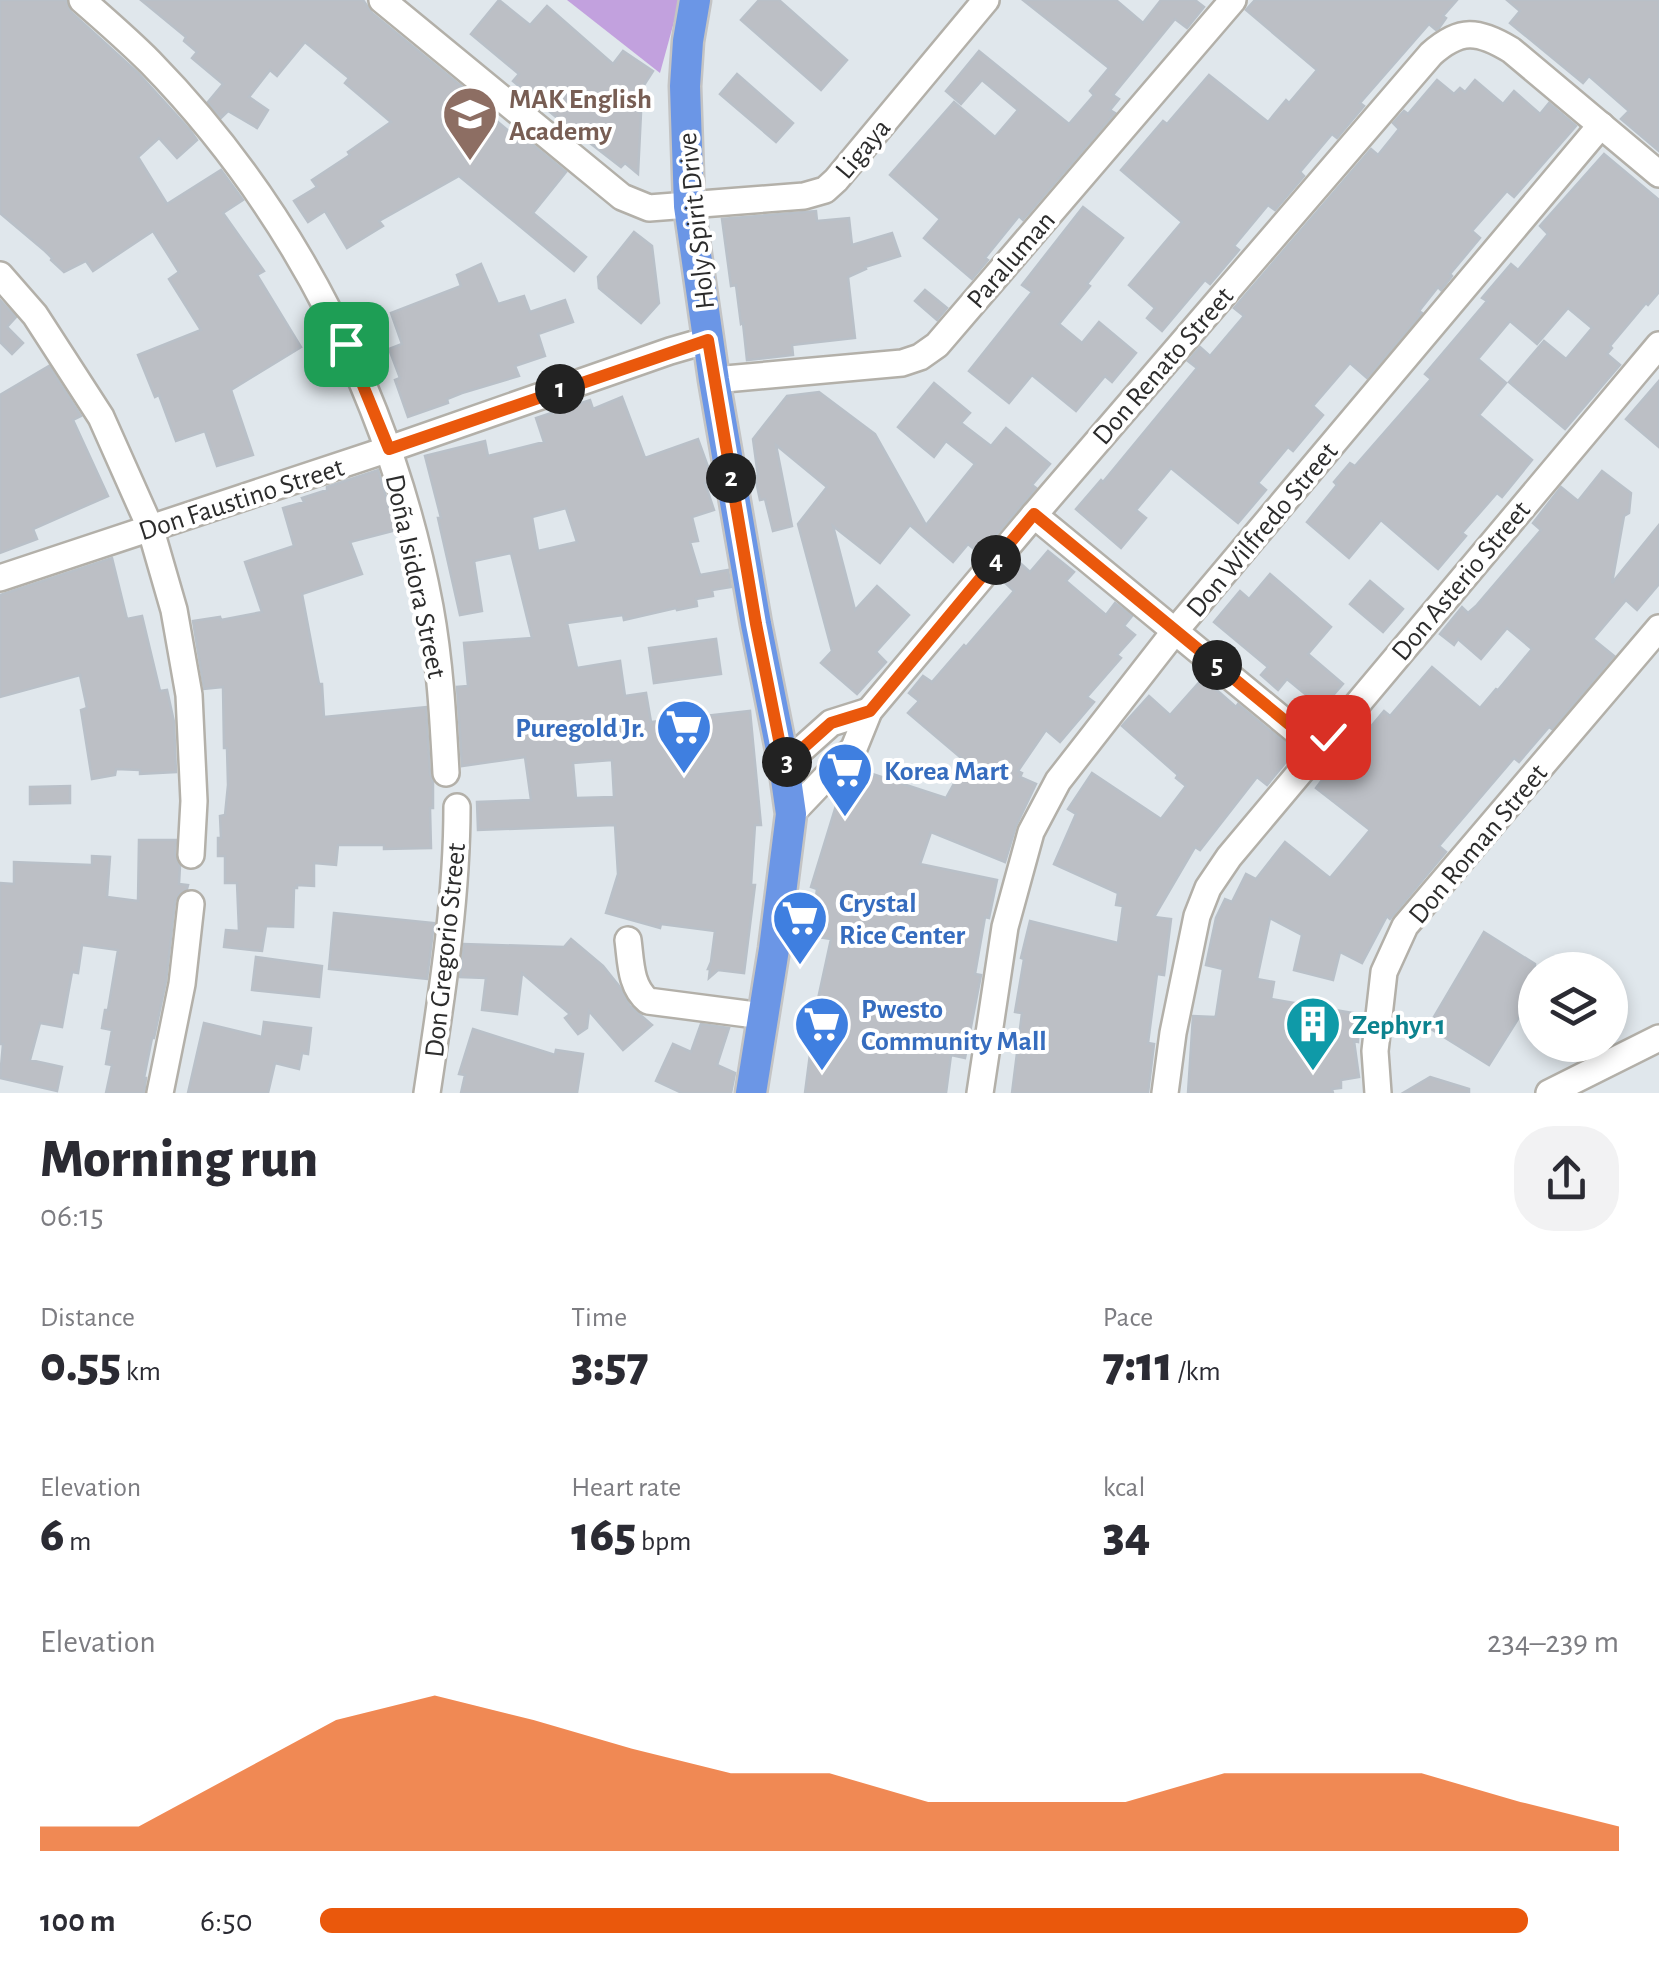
<!DOCTYPE html>
<html lang="en">
<head>
<meta charset="utf-8">
<style>
	:root { --surface:#fff; --page:#f2f2f3; --text:#2b2b33; --muted:#7c7c81; --accent:#ea580c }
	body { margin:0; font-family:"Alegreya Sans",sans-serif; background:var(--page); color:var(--text); height:100vh; display:flex; flex-direction:column; font-size:38px; white-space:nowrap }
	* { box-sizing:border-box; margin:0 }
	p { font-size:32px; color:var(--muted) }
	.icon { flex:none; width:55px; height:55px; fill:none; stroke:currentColor; stroke-width:2; stroke-linecap:round; stroke-linejoin:round }
	.map { position:relative; height:1093px; overflow:hidden }
	.sheet { display:flex; flex-direction:column; background:var(--surface); flex:1 }
	.sheet>* { flex:none }
	.controls { position:absolute; left:1518px; top:952px; display:grid; gap:20px }
	.controls a { display:grid; place-items:center; width:110px; height:110px; border-radius:50%; background:var(--surface); box-shadow:0 5px 15px #0003; font-size:50px }
	.pin { position:absolute; display:grid; place-items:center; width:85px; height:85px; color:#fff; margin:-42px; border-radius:20px; box-shadow:0 5px 15px #0006 }
	.km { position:absolute; width:50px; height:50px; margin:-25px; border-radius:50%; background:#222; color:#fff; font-size:28px; line-height:50px; text-align:center }
	.round { display:grid; place-items:center; flex:none; width:105px; height:105px; border-radius:40px; background:var(--page) }
	.overview { display:flex; align-items:center; justify-content:space-between; height:170px; padding:0 40px }
	h1 { font-size:55px; font-weight:800; line-height:75px }
	.stats { display:grid; grid-template-columns:repeat(3,1fr); gap:15px; height:170px; padding:10px 40px }
	.stats div { display:grid; align-content:center }
	.stats b { font-size:50px; font-weight:800 }
	.stats small { font-size:28px; font-weight:400 }
	.stats p { font-size:28px }
	.chart { height:280px; padding:20px 40px }
	.chart p { display:flex; justify-content:space-between }
	.chart svg { width:100%; height:180px; margin-top:10px; fill:var(--accent); opacity:.7 }
	ul { padding:0 40px; list-style:none; font-size:32px }
	li { display:grid; grid-template-columns:160px 120px 1fr; align-items:center; height:75px }
	li i { height:25px; border-radius:12px; background:var(--accent) }
	.map>svg:first-child { display:block }
</style>
</head>
<body>
<div class="map">
<svg width="1659" height="1093" viewBox="0 0 1659 1093">
	<rect width="100%" height="100%" fill="#e0e7ec"/>
	<!-- green -->
	<polygon fill="#c2a1de" points="567,0 680,0 660,73"/>
	<!-- building -->
	<g fill="#bcbfc5" stroke="#b9c0c8" stroke-width="2.5" fill-rule="evenodd">
		<polygon points="0,0 66,0 71,12 138,73 190,130 197,140 177,158 159,138 138,157 167,204 221,170 243,200 223,213 264,271 257,275 301,347 231,390 253,455 217,466 205,431 176,441 159,395 155,397 138,355 201,330 169,279 179,272 153,231 93,271 86,261 64,272 51,260 52,258 45,251 0,213"/>
		<polygon points="141,0 363,0 372,13 465,89 462,92 517,138 520,134 566,172 533,213 586,257 574,271 459,176 379,221 383,226 347,248 325,211 308,222 294,201 317,187 312,180 350,155 348,152 391,122 345,83 349,78 305,42 277,76 270,70 249,97 268,110 257,128 228,111 221,118 208,102 223,84 192,58 197,52 184,41 186,37"/>
		<polygon points="499,0 530,25 547,6 613,64 623,51 653,71 630,107 641,113 638,174 625,163 621,167 577,133 574,136 560,125 562,122 513,81 519,74 471,34"/>
		<polygon points="759,0 779,0 847,60 821,90 741,20"/>
		<polygon points="1023,0 1116,0 1143,23 1161,0 1195,0 1204,7 1187,28 1175,19 1113,95 1119,99 1110,110 1115,113 1023,220 1019,216 985,258 988,260 972,279 924,238 940,219 890,175 954,102 995,137 1018,110 982,80 961,104 946,91 979,51 1069,124 1094,95 1090,91 1109,68"/>
		<polygon points="1255,0 1457,0 1443,16 1446,18 1439,28 1436,30 1429,24 1360,103 1364,106 1337,138 1332,134 1300,172 1304,176 1275,210 1268,205 1234,246 1239,250 1210,284 1205,280 1162,331 1147,318 1155,308 1129,285 1182,222 1121,170 1163,121 1167,124 1209,75 1268,122 1286,100 1289,103 1317,70 1246,10"/>
		<polygon points="1507,0 1659,0 1659,151 1621,119 1629,111 1589,76 1583,83 1510,23 1520,11"/>
		<polygon points="737,74 793,123 776,142 720,94"/>
		<polygon points="1437,80 1454,94 1460,88 1465,92 1475,80 1503,104 1514,91 1540,114 1549,103 1576,126 1514,197 1507,191 1472,231 1480,238 1450,274 1452,276 1441,290 1438,287 1419,311 1422,313 1367,378 1350,363 1313,406 1323,415 1293,451 1288,447 1258,483 1266,490 1238,523 1171,468 1136,510 1146,518 1121,548 1076,509 1101,480 1103,482 1197,368 1188,361 1200,347 1210,356 1244,316 1234,308 1371,149 1378,155 1399,129 1393,123 1404,111 1408,114"/>
		<polygon points="1604,154 1659,200 1659,292 1648,305 1646,303 1610,346 1612,348 1607,354 1620,365 1565,429 1509,382 1544,341 1566,359 1592,328 1568,308 1537,344 1510,321 1478,359 1506,383 1479,415 1532,460 1502,497 1497,493 1462,533 1466,536 1438,569 1381,520 1349,558 1307,522 1337,485 1334,482 1350,463 1355,466 1431,379 1425,374 1487,301 1482,298 1511,264 1518,270 1548,234 1540,226"/>
		<polygon points="1083,207 1123,238 1087,284 1090,286 1059,324 1082,343 1099,322 1136,353 1112,382 1105,376 1076,411 1032,375 1009,403 969,371 1032,292 1022,285"/>
		<polygon points="816,211 817,221 849,218 852,245 892,233 900,256 865,267 866,269 848,277 855,338 792,345 793,355 747,360 743,323 741,324 736,285 731,286 722,219"/>
		<polygon points="634,232 652,246 659,303 641,323 599,288 598,277"/>
		<polygon points="481,264 498,304 524,296 530,312 565,300 573,322 538,334 545,356 515,366 519,376 462,393 447,399 448,403 408,417 395,380 400,378 389,349 402,344 391,313 461,286 457,275"/>
		<polygon points="925,290 947,308 937,320 915,301"/>
		<polygon points="0,300 16,317 7,327 23,343 12,354 0,342"/>
		<polygon points="49,366 81,416 73,420 108,496 33,529 37,539 0,553 0,395"/>
		<polygon points="1659,381 1659,447 1626,419"/>
		<polygon points="934,383 970,413 961,423 991,446 1006,428 1050,464 1032,485 1036,488 980,554 968,544 953,562 910,525 880,563 833,526 855,610 877,586 909,615 876,652 886,662 857,694 821,663 832,651 798,524 827,487 776,445 792,526 773,531 765,499 760,500 755,476 758,476 753,439 787,396 819,392 875,434 926,525 975,464 946,441 934,457 898,427"/>
		<path d="M622,397l23,61 53,-19 13,36 1,6 -7,2 9,27 -22,7 6,24 -8,1 10,33 28,-5 3,17 -19,3 1,6 -17,3 1,7 -20,4 -1,-2 -52,12 -1,-5 -56,8 10,45 43,-7 5,35 21,-3 5,29 99,-11 11,114h-6l-4,60h4l-11,88 -26,-3 -9,8 1,-9h-2l3,-7 4,-31 -54,-7 -1,4 -54,-15 12,-39 -3,-49 -137,5 -1,-28 54,-2 -6,-43 -63,9 -5,-79 11,-1 -4,-43 68,-5 -21,-85 -37,8 8,50 -22,4 -22,-97h3l-16,-62 60,-15 3,15 56,-14 -8,-24 54,-18 3,9zM566,508l11,34 -39,9 -6,-34zM612,760l2,37 -38,1 -3,-35z"/>
		<polygon points="378,470 396,530 350,542 362,574 302,594 319,684 322,684 324,717 426,707 430,774 433,782 433,808 430,808 431,848 384,849 384,845 338,845 336,865 314,863 314,886 297,885 297,888 294,888 293,927 266,926 262,951 224,947 226,930 239,931 237,883 225,883 225,856 218,856 218,838 221,838 220,816 225,815 228,785 227,748 224,748 223,687 204,689 193,621 220,617 221,620 262,612 245,562 294,546 283,508 304,502 302,498 327,490 327,487"/>
		<polygon points="1602,471 1631,493 1629,513 1624,516 1612,583 1659,525 1659,584 1637,610 1626,600 1593,639 1614,656 1552,729 1549,727 1519,762 1514,758 1439,846 1446,852 1390,919 1387,916 1362,963 1340,952 1333,980 1294,970 1302,935 1270,918 1257,979 1274,982 1271,999 1359,1014 1358,1042 1354,1041 1359,1077 1341,1080 1341,1088 1332,1089 1333,1093 1188,1093 1193,1016 1215,1017 1216,1015 1223,969 1206,965 1216,918 1225,899 1232,902 1246,874 1256,879 1285,842 1330,878 1370,830 1316,788 1338,759 1341,762 1384,711 1390,716 1432,667 1480,708 1496,689 1498,690 1532,649 1507,628 1481,659 1458,639 1454,645 1440,634 1462,607 1468,613 1476,606 1541,530 1533,523 1561,487 1578,501"/>
		<polygon points="1048,551 1074,572 1066,581 1106,615 1115,603 1132,616 1124,626 1135,635 1117,655 1121,658 1087,697 1094,702 1060,742 1046,730 1018,771 1022,773 1020,777 1036,784 1016,826 1005,862 931,832 920,864 997,880 989,918 985,917 975,974 981,975 965,1058 951,1055 946,1093 805,1093 813,1031 811,1031 831,939 811,936 817,889 811,887 843,783 857,769 946,798 966,762 908,713 919,701 909,693 923,676 932,682 964,645 966,647 1014,591 1003,581 1019,562 1030,572"/>
		<polygon points="112,558 127,619 142,616 160,691 167,690 174,722 176,772 140,774 140,770 116,769 115,775 92,779 81,710 87,708 80,675 0,697 0,595"/>
		<polygon points="1270,574 1331,627 1308,654 1343,684 1322,708 1287,679 1278,690 1261,675 1268,667 1214,622 1240,591 1249,599"/>
		<polygon points="1370,581 1403,609 1383,632 1350,604"/>
		<polygon points="716,639 721,674 654,683 649,648"/>
		<polygon points="1203,678 1236,707 1238,704 1295,751 1267,785 1257,777 1200,850 1195,847 1154,917 1171,919 1164,975 1157,974 1148,1043 1154,1044 1148,1093 1012,1093 1022,1013 1015,1012 1024,959 1021,958 1030,921 1118,943 1123,906 1116,905 1118,893 1054,864 1076,814 1068,809 1092,773 1161,819 1186,786 1176,778 1178,775 1122,726 1149,696 1170,715"/>
		<polygon points="70,786 70,803 30,804 30,787"/>
		<polygon points="139,840 176,840 175,855 180,866 179,884 188,885 187,889 179,894 175,902 166,981 154,1038 152,1038 144,1078 146,1078 144,1093 106,1093 112,1065 106,1064 112,1030 102,1028 105,1010 108,1010 118,950 82,945 78,973 72,972 62,1027 40,1023 30,1060 62,1067 57,1091 0,1078 3,1044 0,1044 0,883 14,884 14,862 92,865 92,856 110,857 107,897 138,901"/>
		<polygon points="334,913 434,923 427,979 329,969"/>
		<polygon points="1484,932 1535,964 1535,992 1489,1065 1428,1027"/>
		<polygon points="571,939 603,966 619,986 630,1006 652,1025 623,1050 589,1011 587,1028 578,1034 565,1018 570,1014 522,973 517,1014 482,1010 486,978 460,977 464,944 564,947"/>
		<polygon points="256,957 322,966 319,997 252,990"/>
		<polygon points="264,1022 311,1028 308,1054 302,1053 299,1069 275,1063 268,1093 188,1093 204,1023 262,1037"/>
		<polygon points="701,1024 729,1028 717,1065 735,1073 731,1093 682,1093 656,1081 673,1044 691,1052"/>
		<polygon points="473,1029 555,1055 556,1050 583,1054 577,1093 461,1093 465,1075 459,1074"/>
		<polygon points="1430,1077 1469,1089 1469,1093 1403,1093"/>
	</g>
	<g fill="none" stroke-linecap="round" stroke-linejoin="round">
		<!-- minor casing -->
		<g stroke="#b3b0a9" stroke-width="30">
			<g id="minor">
				<path d="M82,0c23,20 46,40 68,62 145,148 242,342 280,545 10,55 13,111 16,166"/>
				<polyline points="382,0 622,197 649,208 804,196 825,190 836,180 986,0"/>
				<polyline points="0,275 35,315 101,417 150,527 174,610 189,695 194,801 191,855"/>
				<polyline points="714,380 902,363 920,357 937,345 1233,0"/>
				<polyline points="1034,515 1318,749"/>
				<polyline points="0,578 389,449 670,351 708,340"/>
				<polyline points="784,765 831,723 869,711"/>
				<path d="M791,814l63,-66 15,-37 165,-196 397,-461c29,-26 47,-24 80,-4l148,124"/>
				<path d="M628,940c3,22 2,46 20,61l115,15"/>
				<polyline points="160,1093 182,984 191,904"/>
				<path d="M427,1093c14,-94 30,-191 30,-286"/>
				<polyline points="980,1093 1005,927 1031,832 1058,781 1175,631 1601,125"/>
				<polyline points="1165,1093 1173,1033 1197,916 1208,888 1229,857 1659,345"/>
				<polyline points="1378,1093 1375,1051 1384,972 1405,926 1659,628"/>
				<polyline points="1549,1093 1659,1038"/>
			</g>
		</g>
		<!-- major casing -->
		<g stroke="#c4c4c4" stroke-width="35">
			<polyline id="major" points="695,0 688,41 685,86 689,206 714,380 756,624 784,765 791,814 774,949 751,1093"/>
		</g>
		<!-- minor -->
		<use href="#minor" stroke="#fff" stroke-width="25"/>
		<!-- major -->
		<use href="#major" stroke="#6b96e6" stroke-width="30"/>
	</g>
	<g fill="none" stroke-linecap="round" stroke-linejoin="round">
		<!-- route casing -->
		<g stroke="#fff" stroke-width="20">
			<polyline id="route" points="346,344 389,449 708,340 756,624 784,765 831,723 870,711 1034,514 1318,748 1328,737"/>
		</g>
		<!-- route -->
		<use href="#route" stroke="#ea580c" stroke-width="12"/>
	</g>
	<!-- icons -->
	<defs>
		<g id="school-pin" transform="scale(2.875)"><path d="M0 17L-7.5 6A9.5 9.5 0 1 1 7.5 6Z" fill="#8d6e63" stroke="#fff"/><path d="M0-5L7-2L0 1L-7-2ZM-4 1L0 2.5L4 1V4Q0 6-4 4Z" fill="#fff"/></g>
		<g id="supermarket-pin" transform="scale(2.875)"><path d="M0 17L-7.5 6A9.5 9.5 0 1 1 7.5 6Z" fill="#3f7fe0" stroke="#fff"/><path d="M-6-5.5h2.5l.6 2H6L4.5 2H-2.5L-4.4-4H-6ZM-1.5 3.2a1.3 1.3 0 1 0 .1 0ZM3 3.2a1.3 1.3 0 1 0 .1 0Z" fill="#fff"/></g>
		<g id="building-pin" transform="scale(2.875)"><path d="M0 17L-7.5 6A9.5 9.5 0 1 1 7.5 6Z" fill="#0f9aa8" stroke="#fff"/><path d="M-4-6H4V6H1V3H-1V6H-4ZM-2.5-4.3h1.7v1.8h-1.7ZM.8-4.3h1.7v1.8H.8ZM-2.5-1h1.7V.8h-1.7ZM.8-1h1.7V.8H.8Z" fill="#fff"/></g>
	</defs>
	<g fill-rule="evenodd">
		<use href="#school-pin" x="470" y="114"/>
		<use href="#supermarket-pin" x="684" y="727"/>
		<use href="#supermarket-pin" x="845" y="770"/>
		<use href="#supermarket-pin" x="800" y="918"/>
		<use href="#supermarket-pin" x="822" y="1024"/>
		<use href="#building-pin" x="1313" y="1024"/>
	</g>
	<g text-anchor="middle" stroke-width="8" stroke-linejoin="round" paint-order="stroke">
		<!-- education labels -->
		<g font-size="28" font-weight="bold" fill="#785e54" stroke="#fff" text-anchor="start">
			<text x="509" y="108">MAK English<tspan x="509" dy="32">Academy</tspan></text>
		</g>
		<!-- street labels -->
		<g font-size="28" fill="#2c2c2c" stroke="#fff">
			<text transform="translate(862 148) rotate(-50)" y="10">Ligaya</text>
			<text transform="translate(695 221) rotate(-96)" y="10">Holy Spirit Drive</text>
			<text transform="translate(1010 259) rotate(-49)" y="10">Paraluman</text>
			<text transform="translate(1162 365) rotate(-49)" y="10">Don Renato Street</text>
			<text transform="translate(241 498) rotate(-18)" y="10">Don Faustino Street</text>
			<text transform="translate(1261 529) rotate(-50)" y="10">Don Wilfredo Street</text>
			<text transform="translate(417 576) rotate(78)" y="10">Doña Isidora Street</text>
			<text transform="translate(1460 580) rotate(-50)" y="10">Don Asterio Street</text>
			<text transform="translate(1477 843) rotate(-50)" y="10">Don Roman Street</text>
			<text transform="translate(444 950) rotate(-84)" y="10">Don Gregorio Street</text>
		</g>
		<!-- shop labels -->
		<g font-size="28" font-weight="bold" fill="#366cbe" stroke="#fff" text-anchor="start">
			<text x="645" y="737" text-anchor="end">Puregold Jr.</text>
			<text x="884" y="780">Korea Mart</text>
			<text x="839" y="912">Crystal<tspan x="839" dy="32">Rice Center</tspan></text>
			<text x="861" y="1018">Pwesto<tspan x="861" dy="32">Community Mall</tspan></text>
		</g>
		<!-- culture labels -->
		<g font-size="28" font-weight="bold" fill="#0d838f" stroke="#fff" text-anchor="start">
			<text x="1352" y="1034">Zephyr 1</text>
		</g>
	</g>
</svg>
<div class="controls">
<a><svg class="icon" aria-label="layers" viewBox="0 0 24 24"><path d="M12 4l9 5-9 5-9-5zM3 14l9 5 9-5"/></svg></a>
</div>
<div class="pin" style="left:346px;top:344px;background:#1e9e55"><svg class="icon" aria-label="arrive" viewBox="0 0 24 24"><path d="M6 21V4h12l-3 4 3 4H6"/></svg></div>
<div class="pin" style="left:1328px;top:737px;background:#d93025"><svg class="icon" aria-label="check" viewBox="0 0 24 24"><path d="M5 12l5 5 9-10"/></svg></div>
<b class="km" style="left:560px;top:389px">1</b>
<b class="km" style="left:731px;top:478px">2</b>
<b class="km" style="left:787px;top:762px">3</b>
<b class="km" style="left:996px;top:560px">4</b>
<b class="km" style="left:1217px;top:665px">5</b>
</div>
<section class="sheet">
<div class="overview"><div><h1>Morning run</h1><p>06:15</p></div><a class="round"><svg class="icon" aria-label="share" viewBox="0 0 24 24"><path d="M12 15V3M7 8l5-5 5 5M5 13v7h14v-7"/></svg></a></div>
<div class="stats">
<div><p>Distance</p><b>0.55<small> km</small></b></div>
<div><p>Time</p><b>3:57</b></div>
<div><p>Pace</p><b>7:11<small> /km</small></b></div>
</div>
<div class="stats">
<div><p>Elevation</p><b>6<small> m</small></b></div>
<div><p>Heart rate</p><b>165<small> bpm</small></b></div>
<div><p>kcal</p><b>34</b></div>
</div>
<div class="chart"><p><span>Elevation</span>234–239 m</p>
<svg viewBox="0 0 160 44" preserveAspectRatio="none"><path d="M0 44V38L10 38L20 25L30 12L40 6L50 12L60 19L70 25L80 25L90 32L100 32L110 32L120 25L130 25L140 25L150 32L160 38V44z"/></svg>
</div>
<ul>
<li><b>100 m</b>6:50<i style="width:93%"></i></li>
</ul>
</section>
</body>
</html>
